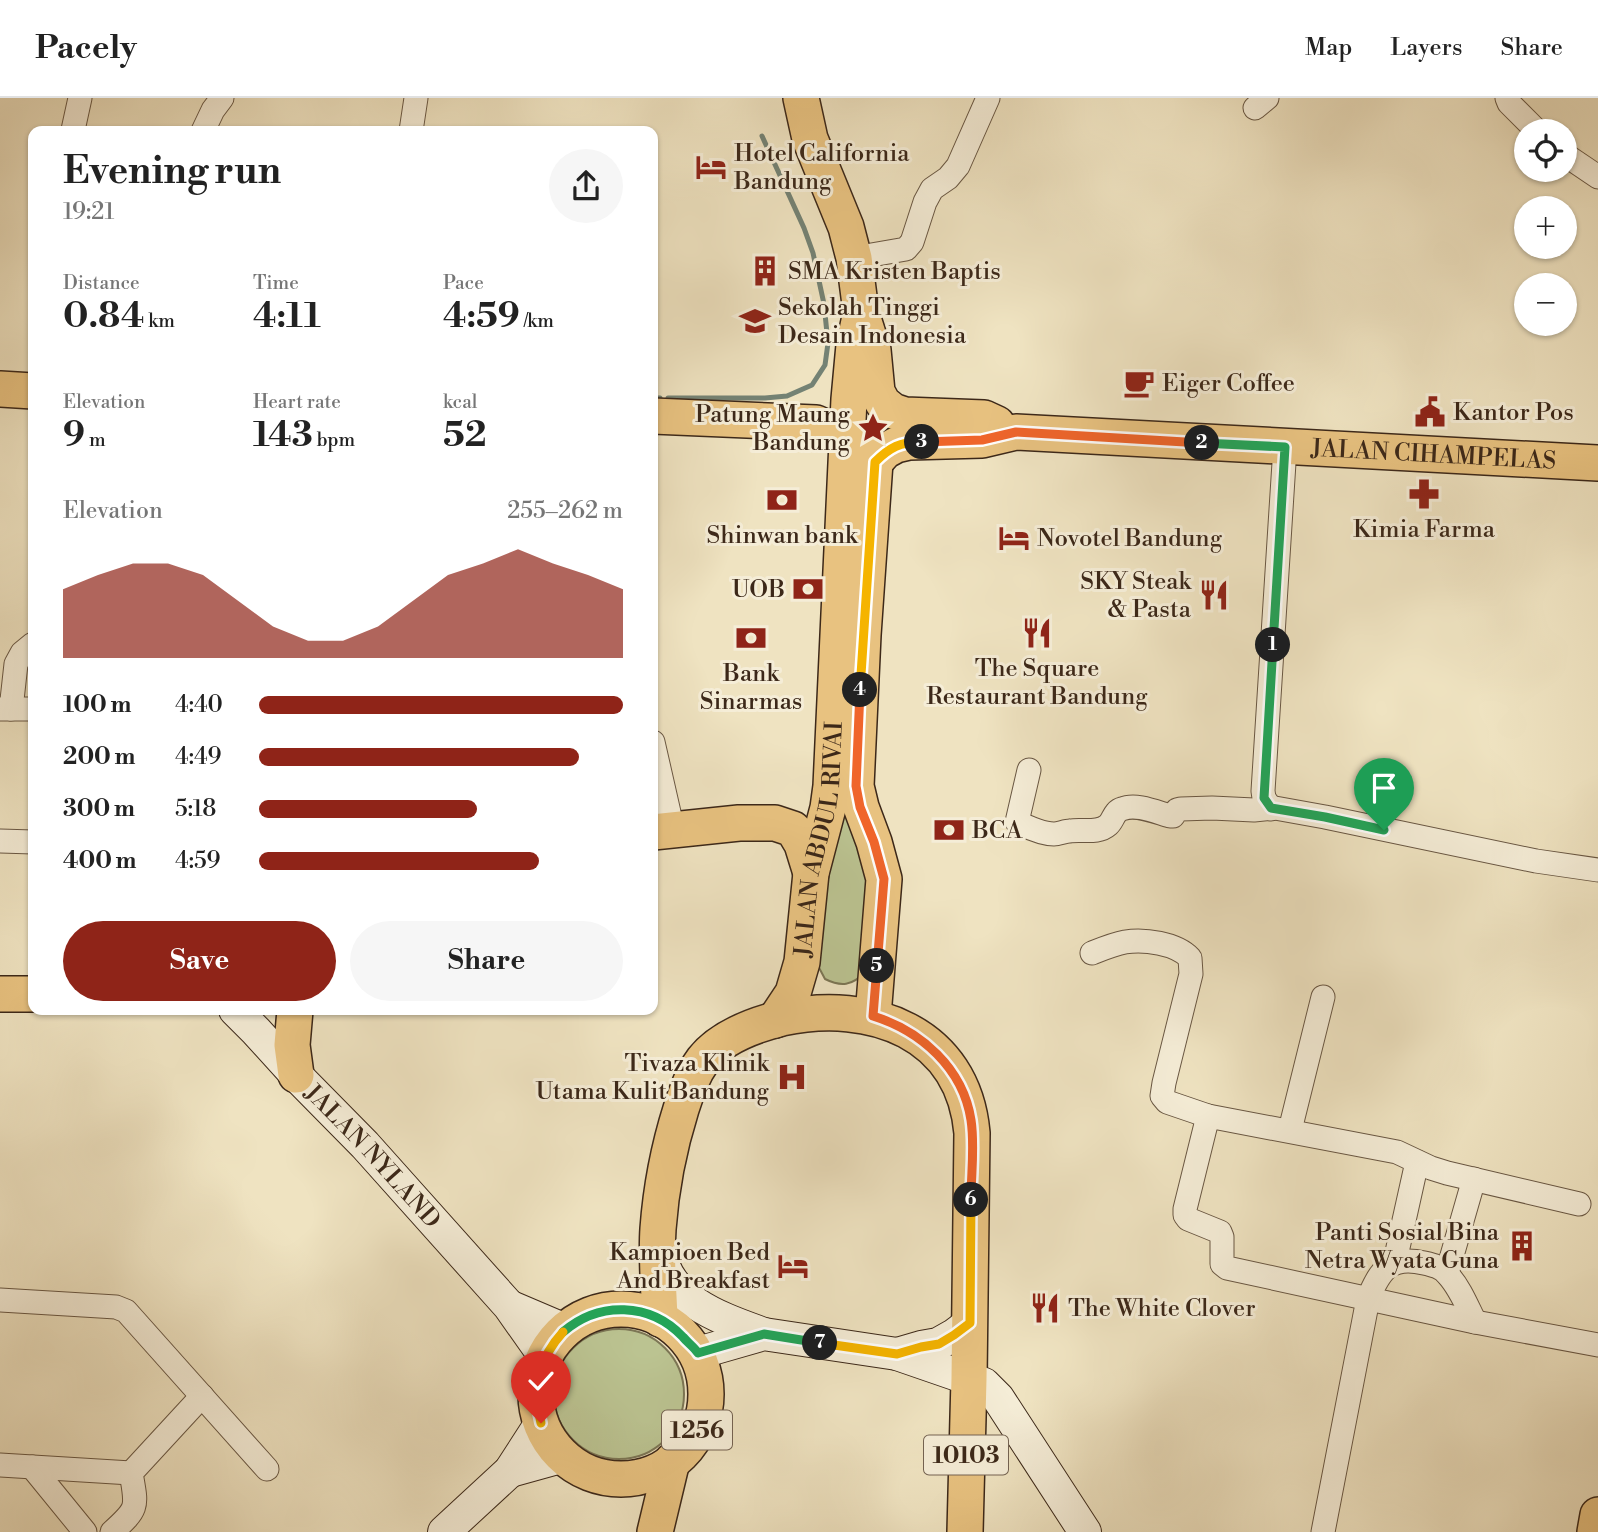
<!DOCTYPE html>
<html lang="en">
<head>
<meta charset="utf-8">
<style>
	:root { --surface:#fff; --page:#f6f6f6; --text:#222; --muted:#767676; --line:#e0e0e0; --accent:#8f2418 }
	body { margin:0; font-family:"Libre Bodoni",serif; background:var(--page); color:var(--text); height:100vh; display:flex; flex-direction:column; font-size:26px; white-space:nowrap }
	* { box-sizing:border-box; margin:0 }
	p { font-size:23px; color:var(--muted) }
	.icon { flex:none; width:38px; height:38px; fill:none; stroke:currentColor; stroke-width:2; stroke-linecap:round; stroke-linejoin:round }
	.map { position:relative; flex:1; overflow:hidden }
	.panel { position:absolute; left:28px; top:28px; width:630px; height:889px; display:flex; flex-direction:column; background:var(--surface); border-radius:14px; box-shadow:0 2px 5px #0004 }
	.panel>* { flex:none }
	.tools { position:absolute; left:1514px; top:21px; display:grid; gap:14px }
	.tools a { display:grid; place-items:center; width:63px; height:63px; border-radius:50%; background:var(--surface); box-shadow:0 2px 5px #0004; font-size:35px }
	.pin { position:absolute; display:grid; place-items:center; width:60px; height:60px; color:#fff; margin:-72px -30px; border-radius:50% 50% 50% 0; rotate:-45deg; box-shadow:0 0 7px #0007 }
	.pin .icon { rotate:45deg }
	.km { position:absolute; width:35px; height:35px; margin:-18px; border-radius:50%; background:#222; color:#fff; font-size:19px; line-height:35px; text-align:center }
	.round { display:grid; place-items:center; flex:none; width:74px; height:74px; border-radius:37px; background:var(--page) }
	.headline { display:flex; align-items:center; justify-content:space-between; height:119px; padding:0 35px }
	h1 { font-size:38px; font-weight:700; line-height:52px }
	.metrics { display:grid; grid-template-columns:repeat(3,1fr); gap:10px; height:119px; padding:7px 35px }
	.metrics div { display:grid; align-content:center }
	.metrics b { font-size:35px; font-weight:700 }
	.metrics small { font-size:19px; font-weight:400 }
	.metrics p { font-size:19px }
	.chart { height:196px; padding:14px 35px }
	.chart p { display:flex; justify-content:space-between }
	.chart svg { width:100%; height:126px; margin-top:7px; fill:var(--accent); opacity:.7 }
	.action { display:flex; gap:14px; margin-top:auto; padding:14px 35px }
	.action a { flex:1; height:80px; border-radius:42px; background:var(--accent); color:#fff; font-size:28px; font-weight:700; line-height:80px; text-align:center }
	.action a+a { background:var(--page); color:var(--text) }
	ul { padding:0 35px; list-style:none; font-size:23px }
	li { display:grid; grid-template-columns:112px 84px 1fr; align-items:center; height:52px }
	li i { height:18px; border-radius:9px; background:var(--accent) }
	header { display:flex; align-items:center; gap:42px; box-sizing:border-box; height:98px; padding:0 35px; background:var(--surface); border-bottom:2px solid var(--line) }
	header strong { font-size:33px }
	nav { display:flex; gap:38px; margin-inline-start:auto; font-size:24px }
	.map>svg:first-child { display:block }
</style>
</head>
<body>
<header>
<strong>Pacely</strong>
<nav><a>Map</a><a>Layers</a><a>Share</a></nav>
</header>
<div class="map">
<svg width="1598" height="1434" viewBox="0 0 1598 1434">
	<rect width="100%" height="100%" fill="#efe3c1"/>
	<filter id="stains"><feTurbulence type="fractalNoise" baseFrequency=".00286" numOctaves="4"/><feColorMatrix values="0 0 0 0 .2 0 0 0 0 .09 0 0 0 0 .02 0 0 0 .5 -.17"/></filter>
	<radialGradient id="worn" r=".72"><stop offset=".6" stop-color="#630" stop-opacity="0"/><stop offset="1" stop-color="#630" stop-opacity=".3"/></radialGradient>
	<!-- green -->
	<g fill="#bbc391" stroke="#7c7655" stroke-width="2">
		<path d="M846,691l24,85 -5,98c-13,14 -24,15 -40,7l-9,-17 4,-77z"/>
		<circle cx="619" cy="1296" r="65"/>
	</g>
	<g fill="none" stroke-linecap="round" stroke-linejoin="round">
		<!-- stream -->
		<g stroke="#748274" stroke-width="5">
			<polyline points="653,300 660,300"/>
			<polyline points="668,300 765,300 787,298 812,287 825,267 828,245 824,206 813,155 804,130 762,38"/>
		</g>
		<!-- minor casing -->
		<g stroke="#695743" stroke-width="25">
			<g id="minor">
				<polyline points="1507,0 1509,5 1537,33"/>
				<polyline points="1255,10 1267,0"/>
				<polyline points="74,33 73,32 80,0"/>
				<polyline points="203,33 213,12 222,0"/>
				<polyline points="411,33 416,0"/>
				<polyline points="1564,56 1598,79"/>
				<polyline points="854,160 906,151 912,144 925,104 932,91 948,80 958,68 988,0"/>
				<polyline points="0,611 33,611"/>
				<polyline points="11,611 16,566 22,555 33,546"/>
				<polyline points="653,644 673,732"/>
				<path d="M1029,672l-12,52c10,5 26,12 37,12 5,0 11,-3 16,-3 12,-2 28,3 38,-6 5,-4 6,-14 14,-16 14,-6 34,3 48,7h3l4,-6 4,-1 31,-1 42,2 21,-2 50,9 211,44 62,9"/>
				<polyline points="1271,711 1264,700 1263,693 1285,349"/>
				<polyline points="0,743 33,744"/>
				<path d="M1092,855c10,-4 22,-9 33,-11 19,-3 51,1 65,16l1,16 -27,109 -2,13 5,6 41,14"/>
				<polyline points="1290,1032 1323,899"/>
				<polyline points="1579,1106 1447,1075 1431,1070 1397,1054 1208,1018 1185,1111 1185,1117 1188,1121 1220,1134 1222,1139 1222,1166 1227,1170 1475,1224 1598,1247"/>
				<polyline points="1395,1163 1417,1064"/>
				<polyline points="1447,1175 1474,1081"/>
				<polyline points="0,1202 116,1209 126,1213 267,1371"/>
				<polyline points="0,1367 131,1375"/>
				<polyline points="32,1369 85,1434"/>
				<path d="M112,1434c27,-24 25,-25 19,-59l71,-77"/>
				<path d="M1323,1434l45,-233c12,-29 22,-44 56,-36 9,2 18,4 24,12 12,13 19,31 27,47"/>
			</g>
		</g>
		<!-- secondary casing -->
		<g stroke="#3c2819" stroke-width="34">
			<g id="secondary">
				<path id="s1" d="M235,912l21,21 40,44 69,70 144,161 36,51"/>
				<path d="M660,1152c6,51 63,69 104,84"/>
				<polyline points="511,1209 565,1232"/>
				<polyline points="698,1255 764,1236 897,1256 984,1286 998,1300 1085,1434"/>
				<polyline points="897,1256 921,1249 938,1246 954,1237 970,1225"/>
				<polyline points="510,1373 564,1358"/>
				<polyline points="444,1434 510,1373 541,1325"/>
			</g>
		</g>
		<!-- primary casing -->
		<g stroke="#3c2819" stroke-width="38">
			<g id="primary">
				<polyline points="801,0 810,41 846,129 854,160 861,214 873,252 877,294 883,305 893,313 905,317 984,320 997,326"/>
				<polyline points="0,291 33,293"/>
				<polyline points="653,318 816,325 838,335 864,356"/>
				<path id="s2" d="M875,364l10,-11 11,-6 13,-3 73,-2 34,-8 582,31"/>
				<polyline points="653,734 739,725 775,725 793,731 802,746 811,775"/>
				<polyline points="0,896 33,896"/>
				<polyline points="295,912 292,947 296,977"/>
				<polyline points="873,918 884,781 874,744 861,709 856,688 863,537 875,364"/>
				<path id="s3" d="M775,922l18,-27 9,-31 9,-89 17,-65 3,-22 18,-387 5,-54 7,-33"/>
				<circle cx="621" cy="1296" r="85"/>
				<path d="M660,1221c-1,-30 -4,-61 -2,-90 3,-41 11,-82 23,-120 6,-18 11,-34 22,-49 18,-23 51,-35 79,-42 89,-19 181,14 190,115l-3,246 -4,153"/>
				<polyline points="655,1434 672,1363"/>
				<polyline points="1595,1434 1598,1417"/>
			</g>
		</g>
		<!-- minor -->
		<use href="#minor" stroke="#f5edd7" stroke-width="23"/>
		<!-- secondary -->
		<use href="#secondary" stroke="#f5edd7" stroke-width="32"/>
		<!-- primary -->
		<use href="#primary" stroke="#e8c280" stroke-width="35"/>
	</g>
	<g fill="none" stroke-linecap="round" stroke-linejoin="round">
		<!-- split-1 casing -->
		<g stroke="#fff" stroke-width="14">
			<polyline id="split-1" points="1273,547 1264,700 1271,710 1325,719 1384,732"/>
		</g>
		<!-- split-2 casing -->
		<g stroke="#fff" stroke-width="14">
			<polyline id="split-2" points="1202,345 1285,349 1273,547"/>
		</g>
		<!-- split-3 casing -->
		<g stroke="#fff" stroke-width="14">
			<polyline id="split-3" points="922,344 982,342 1016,334 1202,345"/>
		</g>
		<!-- split-4 casing -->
		<g stroke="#fff" stroke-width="14">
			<path id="split-4" d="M860,592l15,-228c14,-14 26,-21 47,-20"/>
		</g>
		<!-- split-5 casing -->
		<g stroke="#fff" stroke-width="14">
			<polyline id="split-5" points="860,592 856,688 860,709 874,744 884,781 877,868"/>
		</g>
		<!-- split-6 casing -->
		<g stroke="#fff" stroke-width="14">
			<path id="split-6" d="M877,868l-4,50c48,15 90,52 98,104 4,26 0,54 0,80"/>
		</g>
		<!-- split-7 casing -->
		<g stroke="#fff" stroke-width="14">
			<polyline id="split-7" points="820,1245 897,1256 921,1249 939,1246 954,1237 970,1225 971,1102"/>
		</g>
		<!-- split-8 casing -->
		<g stroke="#fff" stroke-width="14">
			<path id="split-8" d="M563,1234c36,-31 87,-30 120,5 5,6 11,10 15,16l66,-19 56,9"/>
		</g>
		<!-- split-9 casing -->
		<g stroke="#fff" stroke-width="14">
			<path id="split-9" d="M541,1325c-9,-34 -2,-65 22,-91"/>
		</g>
		<!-- split-1 -->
		<use href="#split-1" stroke="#22a559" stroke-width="9"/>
		<!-- split-2 -->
		<use href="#split-2" stroke="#22a559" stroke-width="9"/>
		<!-- split-3 -->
		<use href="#split-3" stroke="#f0652b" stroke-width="9"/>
		<!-- split-4 -->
		<use href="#split-4" stroke="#f5b400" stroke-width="9"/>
		<!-- split-5 -->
		<use href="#split-5" stroke="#f0652b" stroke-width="9"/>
		<!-- split-6 -->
		<use href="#split-6" stroke="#f0652b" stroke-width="9"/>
		<!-- split-7 -->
		<use href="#split-7" stroke="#f5b400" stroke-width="9"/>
		<!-- split-8 -->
		<use href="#split-8" stroke="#22a559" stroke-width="9"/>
		<!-- split-9 -->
		<use href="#split-9" stroke="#f5b400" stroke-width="9"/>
	</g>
	<!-- icons -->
	<defs>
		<g id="hotel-bare" transform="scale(2.415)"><path d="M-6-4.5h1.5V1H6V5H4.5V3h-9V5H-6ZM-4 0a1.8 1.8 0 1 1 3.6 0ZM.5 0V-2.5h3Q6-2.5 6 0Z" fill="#8f2418" stroke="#f5edd7" stroke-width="2.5" paint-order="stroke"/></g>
		<g id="building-bare" transform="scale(2.415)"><path d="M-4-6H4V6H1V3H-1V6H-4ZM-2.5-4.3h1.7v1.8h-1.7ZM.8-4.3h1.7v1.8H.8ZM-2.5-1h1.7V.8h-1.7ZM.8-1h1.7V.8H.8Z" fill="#8f2418" stroke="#f5edd7" stroke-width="2.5" paint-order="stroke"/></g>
		<g id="university-bare" transform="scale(2.415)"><path d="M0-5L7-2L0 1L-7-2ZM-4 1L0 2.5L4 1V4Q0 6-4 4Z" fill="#8f2418" stroke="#f5edd7" stroke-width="2.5" paint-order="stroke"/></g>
		<g id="cafe-bare" transform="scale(2.415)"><path d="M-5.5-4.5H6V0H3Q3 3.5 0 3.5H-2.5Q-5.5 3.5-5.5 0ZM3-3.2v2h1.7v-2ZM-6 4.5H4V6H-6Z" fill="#8f2418" stroke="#f5edd7" stroke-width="2.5" paint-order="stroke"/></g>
		<g id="civic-bare" transform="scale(2.415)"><path d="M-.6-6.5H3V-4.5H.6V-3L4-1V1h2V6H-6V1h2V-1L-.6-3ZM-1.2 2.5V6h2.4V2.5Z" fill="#8f2418" stroke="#f5edd7" stroke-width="2.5" paint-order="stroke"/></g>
		<g id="sight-bare" transform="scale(2.415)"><path d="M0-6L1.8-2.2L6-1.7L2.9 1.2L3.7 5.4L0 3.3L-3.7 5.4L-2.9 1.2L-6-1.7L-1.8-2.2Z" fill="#8f2418" stroke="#f5edd7" stroke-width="2.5" paint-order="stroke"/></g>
		<g id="pharmacy-bare" transform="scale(2.415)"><path d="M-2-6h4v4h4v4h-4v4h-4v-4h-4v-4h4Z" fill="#8f2418" stroke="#f5edd7" stroke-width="2.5" paint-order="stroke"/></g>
		<g id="bank-bare" transform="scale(2.415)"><path d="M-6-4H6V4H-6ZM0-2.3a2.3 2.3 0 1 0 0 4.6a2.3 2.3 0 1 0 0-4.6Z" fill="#8f2418" stroke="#f5edd7" stroke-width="2.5" paint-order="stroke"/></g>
		<g id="restaurant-bare" transform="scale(2.415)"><path d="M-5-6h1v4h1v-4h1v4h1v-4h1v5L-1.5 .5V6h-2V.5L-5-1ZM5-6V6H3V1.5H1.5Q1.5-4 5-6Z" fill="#8f2418" stroke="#f5edd7" stroke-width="2.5" paint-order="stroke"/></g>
		<g id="hospital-bare" transform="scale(2.415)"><path d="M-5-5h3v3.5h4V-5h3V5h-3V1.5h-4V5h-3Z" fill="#8f2418" stroke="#f5edd7" stroke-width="2.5" paint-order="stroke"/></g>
	</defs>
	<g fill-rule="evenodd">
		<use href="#hotel-bare" x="711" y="69"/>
		<use href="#building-bare" x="765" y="173"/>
		<use href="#university-bare" x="755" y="223"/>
		<use href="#cafe-bare" x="1139" y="285"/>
		<use href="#civic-bare" x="1430" y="314"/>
		<use href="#sight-bare" x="873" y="330"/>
		<use href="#pharmacy-bare" x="1424" y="396"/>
		<use href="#bank-bare" x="782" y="402"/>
		<use href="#hotel-bare" x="1014" y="440"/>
		<use href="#bank-bare" x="808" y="491"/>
		<use href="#restaurant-bare" x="1214" y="497"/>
		<use href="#restaurant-bare" x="1037" y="535"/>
		<use href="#bank-bare" x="751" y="540"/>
		<use href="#bank-bare" x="949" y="732"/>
		<use href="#hospital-bare" x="792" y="979"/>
		<use href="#building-bare" x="1522" y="1148"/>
		<use href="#hotel-bare" x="793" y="1168"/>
		<use href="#restaurant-bare" x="1045" y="1210"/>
	</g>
	<g text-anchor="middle" stroke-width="6" stroke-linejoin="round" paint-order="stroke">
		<!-- shield labels -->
		<g fill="#f5edd7" stroke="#746352" stroke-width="2">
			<rect x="662" y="1312.5" width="70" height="39" rx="5"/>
			<rect x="924" y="1337.5" width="84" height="39" rx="5"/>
		</g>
		<g font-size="23" font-weight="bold" fill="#3c2819">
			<text x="697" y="1340">1256</text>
			<text x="966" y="1365">10103</text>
		</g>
		<!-- poi labels -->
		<g font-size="24" fill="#3c2819" stroke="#f5edd7" text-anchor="start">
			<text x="734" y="63">Hotel California<tspan x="734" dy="28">Bandung</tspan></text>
			<text x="788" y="181">SMA Kristen Baptis</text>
			<text x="778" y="217">Sekolah Tinggi<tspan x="778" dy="28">Desain Indonesia</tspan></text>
			<text x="1162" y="293">Eiger Coffee</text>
			<text x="1453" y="322">Kantor Pos</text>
			<text x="850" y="324" text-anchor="end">Patung Maung<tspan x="850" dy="28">Bandung</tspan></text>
			<text x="1424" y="439" text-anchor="middle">Kimia Farma</text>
			<text x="782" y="445" text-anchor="middle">Shinwan bank</text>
			<text x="1037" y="448">Novotel Bandung</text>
			<text x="1191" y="491" text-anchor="end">SKY Steak<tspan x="1191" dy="28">&amp; Pasta</tspan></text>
			<text x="785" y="499" text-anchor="end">UOB</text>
			<text x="1037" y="578" text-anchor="middle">The Square<tspan x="1037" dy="28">Restaurant Bandung</tspan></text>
			<text x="751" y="583" text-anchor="middle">Bank<tspan x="751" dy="28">Sinarmas</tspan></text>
			<text x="972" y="740">BCA</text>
			<text x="769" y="973" text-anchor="end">Tivaza Klinik<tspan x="769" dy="28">Utama Kulit Bandung</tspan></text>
			<text x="1499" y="1142" text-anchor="end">Panti Sosial Bina<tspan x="1499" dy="28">Netra Wyata Guna</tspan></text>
			<text x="770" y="1162" text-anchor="end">Kampioen Bed<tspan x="770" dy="28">And Breakfast</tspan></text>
			<text x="1068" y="1218">The White Clover</text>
		</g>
		<!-- street labels -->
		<g font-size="24" fill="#3c2819" stroke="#f5edd7">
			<text dy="8" stroke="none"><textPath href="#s2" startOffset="567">JALAN CIHAMPELAS</textPath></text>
			<text dy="8" stroke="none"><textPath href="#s3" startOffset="189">JALAN ABDUL RIVAI</textPath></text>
			<text dy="8" stroke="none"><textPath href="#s1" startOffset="201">JALAN NYLAND</textPath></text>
		</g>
	</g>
	<rect width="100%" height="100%" filter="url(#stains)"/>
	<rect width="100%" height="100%" fill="url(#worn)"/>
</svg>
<div class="tools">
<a><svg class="icon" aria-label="locate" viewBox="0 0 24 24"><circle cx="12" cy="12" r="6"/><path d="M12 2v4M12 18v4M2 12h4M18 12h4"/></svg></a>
<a>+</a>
<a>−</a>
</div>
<div class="pin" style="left:1384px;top:732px;background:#1e9e55"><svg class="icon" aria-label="arrive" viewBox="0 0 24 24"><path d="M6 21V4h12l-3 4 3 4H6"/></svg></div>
<div class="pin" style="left:541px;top:1325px;background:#d93025"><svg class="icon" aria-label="check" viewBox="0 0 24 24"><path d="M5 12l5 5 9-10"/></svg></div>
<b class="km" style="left:1273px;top:547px">1</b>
<b class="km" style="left:1202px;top:345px">2</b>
<b class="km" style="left:922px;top:344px">3</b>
<b class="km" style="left:860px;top:592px">4</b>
<b class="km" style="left:877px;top:868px">5</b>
<b class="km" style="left:971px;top:1102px">6</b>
<b class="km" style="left:820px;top:1245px">7</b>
<section class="panel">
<div class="headline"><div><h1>Evening run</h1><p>19:21</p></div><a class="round"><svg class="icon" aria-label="share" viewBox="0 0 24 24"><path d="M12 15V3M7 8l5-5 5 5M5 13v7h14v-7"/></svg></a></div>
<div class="metrics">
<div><p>Distance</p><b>0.84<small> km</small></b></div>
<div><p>Time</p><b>4:11</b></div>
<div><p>Pace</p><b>4:59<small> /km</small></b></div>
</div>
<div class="metrics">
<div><p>Elevation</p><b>9<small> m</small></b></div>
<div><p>Heart rate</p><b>143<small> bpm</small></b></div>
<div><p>kcal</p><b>52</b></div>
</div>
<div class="chart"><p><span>Elevation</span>255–262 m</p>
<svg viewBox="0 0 160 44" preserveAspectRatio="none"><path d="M0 44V20L10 15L20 11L30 11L40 15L50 24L60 33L70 38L80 38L90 33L100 24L110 15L120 11L130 6L140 11L150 15L160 20V44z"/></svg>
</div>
<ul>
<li><b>100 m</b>4:40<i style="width:100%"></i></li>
<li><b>200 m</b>4:49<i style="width:88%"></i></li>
<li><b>300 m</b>5:18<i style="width:60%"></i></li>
<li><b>400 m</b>4:59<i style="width:77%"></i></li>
</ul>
<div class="action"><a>Save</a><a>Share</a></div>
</section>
</div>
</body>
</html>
